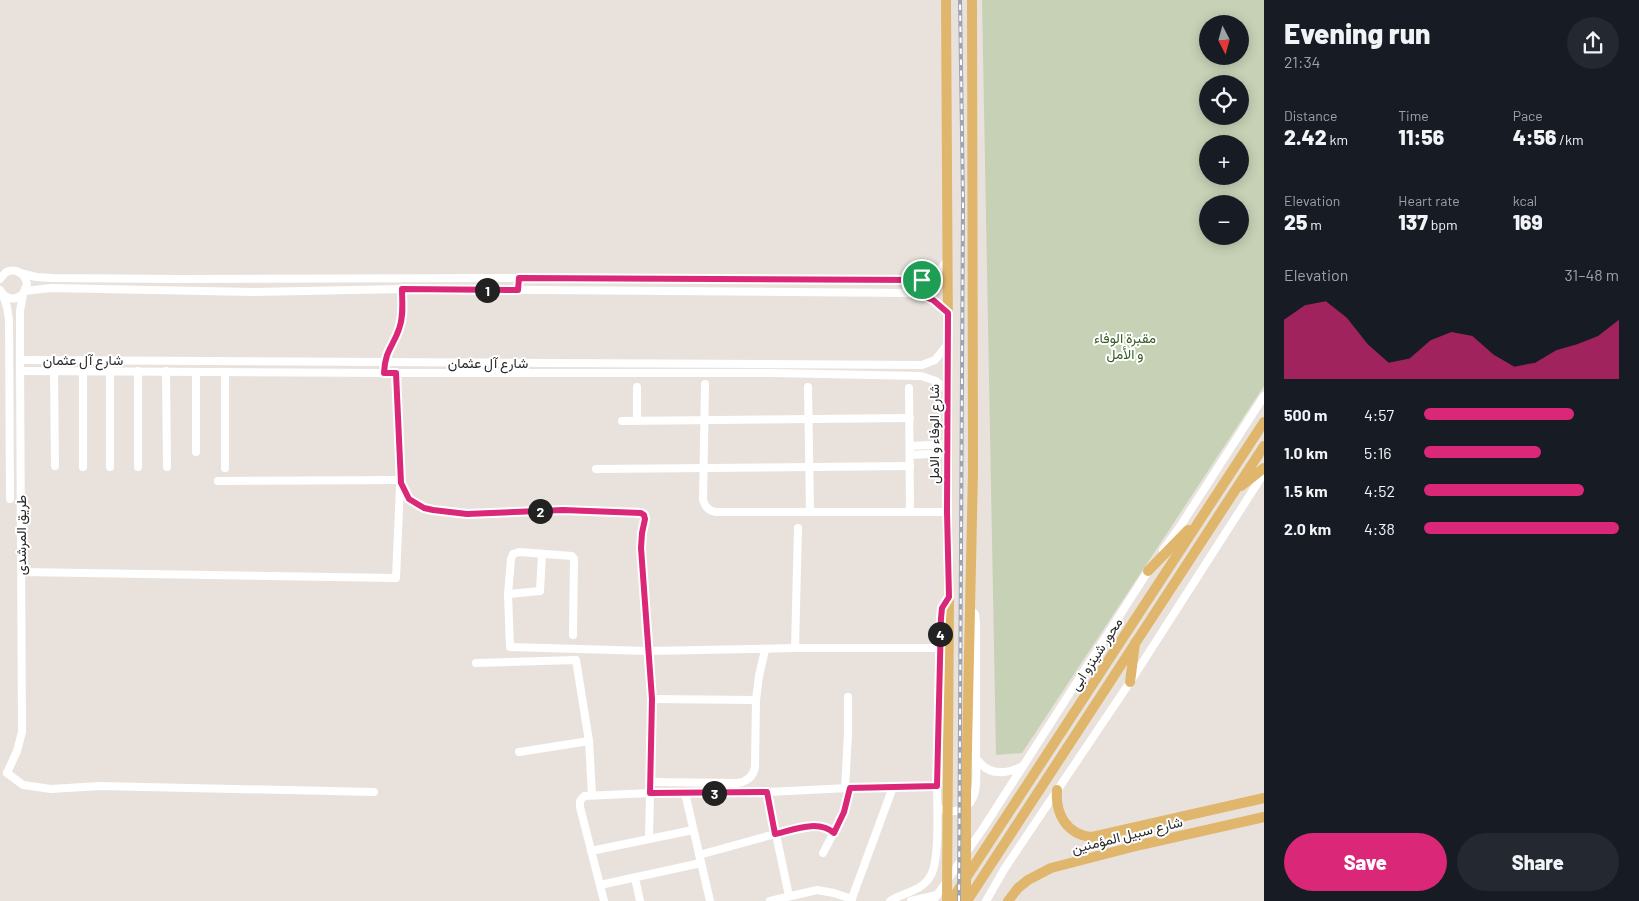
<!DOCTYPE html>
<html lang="en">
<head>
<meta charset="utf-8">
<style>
	:root { --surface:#171b24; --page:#242831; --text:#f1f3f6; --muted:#9ea1a6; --accent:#db2777 }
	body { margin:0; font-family:Barlow,Vazirmatn,sans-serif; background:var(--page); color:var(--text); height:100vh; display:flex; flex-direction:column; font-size:19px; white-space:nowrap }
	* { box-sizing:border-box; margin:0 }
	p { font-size:16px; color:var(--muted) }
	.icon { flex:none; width:28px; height:28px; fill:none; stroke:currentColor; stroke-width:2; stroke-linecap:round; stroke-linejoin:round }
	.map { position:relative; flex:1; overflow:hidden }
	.panel { display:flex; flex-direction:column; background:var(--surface); width:375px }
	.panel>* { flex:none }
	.needle { width:32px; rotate:174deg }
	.buttons { position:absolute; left:1199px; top:15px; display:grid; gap:10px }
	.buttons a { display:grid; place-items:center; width:50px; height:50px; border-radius:50%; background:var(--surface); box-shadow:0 2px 12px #0003; font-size:25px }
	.pin { position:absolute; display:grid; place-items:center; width:42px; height:42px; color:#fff; margin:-21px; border:2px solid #fff; border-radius:50%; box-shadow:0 1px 5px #0007 }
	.km { position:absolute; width:25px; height:25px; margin:-12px; border-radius:50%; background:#222; color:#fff; font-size:14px; line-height:25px; text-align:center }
	.round { display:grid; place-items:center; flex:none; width:52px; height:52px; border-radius:26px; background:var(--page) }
	.summary { display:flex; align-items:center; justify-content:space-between; height:85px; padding:0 20px }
	h1 { font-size:28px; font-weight:800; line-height:38px }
	.figures { display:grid; grid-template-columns:repeat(3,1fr); gap:8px; height:85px; padding:5px 20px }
	.figures div { display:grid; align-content:center }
	.figures b { font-size:21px; font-weight:800 }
	.figures small { font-size:14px; font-weight:400 }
	.figures p { font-size:14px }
	.chart { height:140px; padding:10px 20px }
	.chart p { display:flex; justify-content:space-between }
	.chart svg { width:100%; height:90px; margin-top:5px; fill:var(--accent); opacity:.7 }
	.action { display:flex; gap:10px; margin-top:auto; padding:10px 20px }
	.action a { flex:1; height:58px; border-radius:30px; background:var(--accent); color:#fff; font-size:20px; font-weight:800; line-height:58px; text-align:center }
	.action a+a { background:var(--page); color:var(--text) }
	ul { padding:0 20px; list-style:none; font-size:16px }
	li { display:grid; grid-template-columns:80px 60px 1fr; align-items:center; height:38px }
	li i { height:12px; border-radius:6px; background:var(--accent) }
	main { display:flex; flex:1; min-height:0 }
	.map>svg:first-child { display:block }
</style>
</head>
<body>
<main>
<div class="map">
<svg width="1264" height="901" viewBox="0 0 1264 901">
	<rect width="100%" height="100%" fill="#e9e2dc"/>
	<!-- cemetery -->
	<path fill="#c6d1b5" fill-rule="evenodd" d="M982,0h282v386l-242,367 -26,2zM1208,24h32v32h-32zM1208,84h32v32h-32zM1208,144h32v32h-32zM1208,204h32v32h-32z"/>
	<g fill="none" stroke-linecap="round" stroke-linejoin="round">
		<!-- minor -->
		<g stroke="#fff" stroke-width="8">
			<path d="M20,273l16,4 16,1 130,1 337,-1 396,3c14,-2 24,-8 32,-20"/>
			<path d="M0,279l6,-7c10,-4 19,1 21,12l-4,10c-8,7 -17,6 -23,-4"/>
			<path d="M25,291l26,-3 202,4 149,-3 506,4c16,1 28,8 40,20"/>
			<polyline points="3,295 7,307 9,320 10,499"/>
			<polyline points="20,360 922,365 935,360 948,344"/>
			<path d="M385,366c0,-15 10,-24 14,-37 4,-13 3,-27 3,-40"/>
			<polyline points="20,371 385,373 773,373 921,376 936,381 948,391"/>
			<polyline points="54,371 55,466"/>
			<polyline points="83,371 83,467"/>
			<polyline points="110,371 110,467"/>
			<polyline points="138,371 138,467"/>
			<polyline points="166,371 167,467"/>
			<polyline points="196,372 196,452"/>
			<polyline points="225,372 225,468"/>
			<polyline points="396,373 400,480 404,491 409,499 424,508 433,510 467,514 563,510 641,513 644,515 645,519 641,533 641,548 652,699 649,839"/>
			<path d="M705,384l-2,116c2,7 6,11 13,12h231"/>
			<polyline points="637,387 637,421"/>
			<polyline points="808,387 810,511"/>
			<polyline points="909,388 910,511"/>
			<polyline points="622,421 910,418"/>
			<polyline points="910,446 948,444"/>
			<polyline points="910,455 948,453"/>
			<polyline points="596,469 910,466"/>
			<polyline points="218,481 400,480"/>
			<polyline points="1163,550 1181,525 1264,396"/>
			<polyline points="22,572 396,578 400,487"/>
			<polyline points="508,594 540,591 542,554"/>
			<path d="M969,608l6,6 1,9v135c12,18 29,17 47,8"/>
			<polyline points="573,635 574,559 572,556 519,552 513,554 511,559 508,594 510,647 648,651 795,648 939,648"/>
			<polyline points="795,648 798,528"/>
			<polyline points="476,663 576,660 589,741 592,795"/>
			<polyline points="652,699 756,700"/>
			<polyline points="519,752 589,741"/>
			<polyline points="7,773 17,751 22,732 20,360 20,311 23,294"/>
			<polyline points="7,773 23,785 51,789 100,786 374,792"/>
			<path d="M650,782l87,1c10,-1 16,-6 18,-16l1,-67 3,-24 6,-26"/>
			<polyline points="845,788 848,734 848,697"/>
			<polyline points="767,792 789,896"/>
			<polyline points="685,793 710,901"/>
			<path d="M943,809c6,3 12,3 19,0 18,-8 14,-34 14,-50"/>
			<polyline points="591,851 693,830"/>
			<polyline points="823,853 841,819 850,788"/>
			<polyline points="699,855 775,834 814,826 825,827 834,833"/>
			<polyline points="635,878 640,901"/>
			<polyline points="600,885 701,863"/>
			<polyline points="604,901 580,807 580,801 584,796 650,793 767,792 870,787 937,786"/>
			<polyline points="770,901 817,890 834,893 852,899"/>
			<polyline points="851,901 893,787"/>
			<path d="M890,901c14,-9 33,-10 41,-26 9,-17 6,-69 6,-90 1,-56 1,-111 4,-167l1,-10 7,-11"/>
			<polyline points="911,901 937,895"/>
			<polyline points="933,901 984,827 1150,568"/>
			<polyline points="986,901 1005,868 1130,682 1264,473"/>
		</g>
		<!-- major -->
		<g stroke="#dfb66b" stroke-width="10">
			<polyline points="946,0 948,344 947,512 949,597 947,901"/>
			<polyline points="1241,486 1264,468"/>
			<polyline points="1148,571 1188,530"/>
			<polyline points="1130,682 1135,643"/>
			<path d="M1057,790c-2,24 10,45 35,47l172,-39"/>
			<polyline points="951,901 1264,422"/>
			<polyline points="966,901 966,794 973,471 972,0"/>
			<polyline points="967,901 1264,446"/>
			<polyline points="1008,901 1018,888 1028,880 1051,868 1140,845 1264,817"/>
		</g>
		<!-- rail casing -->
		<g stroke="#a0a4b1" stroke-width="4">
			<polyline id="rail" points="959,901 963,201 960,0"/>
		</g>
		<!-- rail -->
		<use href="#rail" stroke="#fff" stroke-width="2" stroke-dasharray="5.5" stroke-linecap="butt"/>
	</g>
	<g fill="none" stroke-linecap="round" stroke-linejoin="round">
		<!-- route casing -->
		<g stroke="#fff" stroke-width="10">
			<path id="route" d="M519,278l403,2 3,5v4l-4,6 12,5 15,13 -1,199 2,85 -7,11 -1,10 -4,168 -87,2 -6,24 -10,21c-16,-14 -41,-3 -59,1l-8,-42 -117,1 2,-94 -11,-151 1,-15 3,-14 -1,-4 -3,-2 -78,-3 -96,4 -34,-4 -9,-2 -15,-9 -8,-16 -5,-110h-12c1,-23 9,-26 15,-44 5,-13 3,-27 3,-40l116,1z"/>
		</g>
		<!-- route -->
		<use href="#route" stroke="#db2777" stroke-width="6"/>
	</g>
	<g text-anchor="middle" stroke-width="4" stroke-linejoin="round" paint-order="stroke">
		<!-- park labels -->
		<g font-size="14" fill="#355c22" stroke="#fff">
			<text x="1125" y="343">مقبرة الوفاء<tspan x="1125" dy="16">و الأمل</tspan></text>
		</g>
		<!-- street labels -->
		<g font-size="14" fill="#292929" stroke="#fff">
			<text x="83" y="365">شارع آل عثمان</text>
			<text x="488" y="368">شارع آل عثمان</text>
			<text transform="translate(934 434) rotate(-90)" y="5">شارع الوفاء و الامل</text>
			<text transform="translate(21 535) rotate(-90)" y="5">طريق المرشدى</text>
			<text transform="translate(1096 654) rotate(-57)" y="5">محور شينزو ابى</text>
			<text transform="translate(1127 835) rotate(-14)" y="5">شارع سبيل المؤمنين</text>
		</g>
	</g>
</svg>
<div class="buttons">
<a><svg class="needle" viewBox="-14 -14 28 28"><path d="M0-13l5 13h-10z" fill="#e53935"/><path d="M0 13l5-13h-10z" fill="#9ea1a6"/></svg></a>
<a><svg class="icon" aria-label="locate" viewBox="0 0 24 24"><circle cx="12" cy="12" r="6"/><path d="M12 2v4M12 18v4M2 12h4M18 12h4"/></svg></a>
<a>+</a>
<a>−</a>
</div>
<div class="pin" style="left:922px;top:280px;background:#1e9e55"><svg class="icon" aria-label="arrive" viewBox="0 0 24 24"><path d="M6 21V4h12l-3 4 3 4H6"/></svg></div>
<b class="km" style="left:487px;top:290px">1</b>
<b class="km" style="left:540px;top:511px">2</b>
<b class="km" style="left:714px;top:793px">3</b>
<b class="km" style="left:940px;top:634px">4</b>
</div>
<section class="panel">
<div class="summary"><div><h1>Evening run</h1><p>21:34</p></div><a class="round"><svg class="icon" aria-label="share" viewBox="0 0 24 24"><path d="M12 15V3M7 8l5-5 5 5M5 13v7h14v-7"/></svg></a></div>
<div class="figures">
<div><p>Distance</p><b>2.42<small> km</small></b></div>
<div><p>Time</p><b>11:56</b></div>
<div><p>Pace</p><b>4:56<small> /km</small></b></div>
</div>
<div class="figures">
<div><p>Elevation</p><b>25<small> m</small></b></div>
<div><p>Heart rate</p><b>137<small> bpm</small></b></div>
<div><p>kcal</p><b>169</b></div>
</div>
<div class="chart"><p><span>Elevation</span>31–48 m</p>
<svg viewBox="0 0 160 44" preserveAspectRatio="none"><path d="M0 44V15L10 8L20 6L30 14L40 27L50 36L60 34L70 25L80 21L90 23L100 32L110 38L120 36L130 30L140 27L150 23L160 15V44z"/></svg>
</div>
<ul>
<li><b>500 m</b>4:57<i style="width:77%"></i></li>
<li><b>1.0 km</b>5:16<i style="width:60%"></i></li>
<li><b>1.5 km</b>4:52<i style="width:82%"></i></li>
<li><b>2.0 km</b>4:38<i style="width:100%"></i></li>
</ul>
<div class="action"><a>Save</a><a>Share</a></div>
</section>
</main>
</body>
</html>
